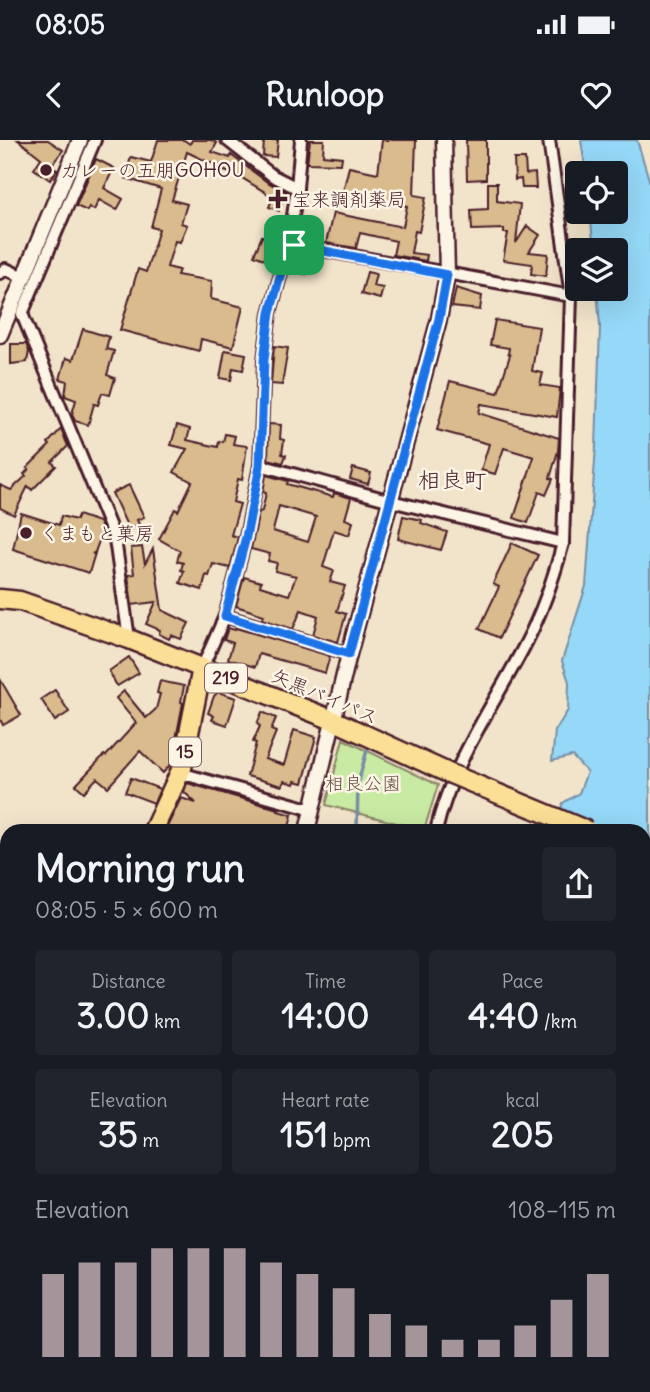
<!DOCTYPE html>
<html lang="en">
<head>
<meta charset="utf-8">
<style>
	:root { --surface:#171b24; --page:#20242c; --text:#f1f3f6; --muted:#9ea1a6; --accent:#a6949b }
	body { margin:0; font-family:Delius,"Klee One",sans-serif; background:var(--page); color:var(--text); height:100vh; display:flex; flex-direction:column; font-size:26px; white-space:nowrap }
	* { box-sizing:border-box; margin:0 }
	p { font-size:23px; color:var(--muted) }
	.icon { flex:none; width:38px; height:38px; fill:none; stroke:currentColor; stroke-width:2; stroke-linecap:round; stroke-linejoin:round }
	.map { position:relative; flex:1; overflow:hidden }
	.sheet { position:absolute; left:0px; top:684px; width:651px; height:569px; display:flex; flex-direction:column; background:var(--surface); border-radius:21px 21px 0 0; box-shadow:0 7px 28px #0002 }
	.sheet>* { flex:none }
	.buttons { position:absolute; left:565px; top:21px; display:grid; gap:14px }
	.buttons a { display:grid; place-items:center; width:63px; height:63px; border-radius:7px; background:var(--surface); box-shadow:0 7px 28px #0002; font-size:35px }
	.pin { position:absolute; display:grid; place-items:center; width:60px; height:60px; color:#fff; margin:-30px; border-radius:14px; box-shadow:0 4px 10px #0006 }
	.round { display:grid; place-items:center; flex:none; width:74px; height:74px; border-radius:7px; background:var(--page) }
	.overview { display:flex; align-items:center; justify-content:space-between; height:119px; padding:0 35px }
	h1 { font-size:38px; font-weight:700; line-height:52px }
	.stats { display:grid; grid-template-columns:repeat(3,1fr); gap:10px; height:119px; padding:7px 35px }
	.stats div { display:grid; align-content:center; border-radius:7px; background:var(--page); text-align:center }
	.stats b { font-size:35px; font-weight:700 }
	.stats small { font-size:19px; font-weight:400 }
	.stats p { font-size:19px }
	.chart { height:196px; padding:14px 35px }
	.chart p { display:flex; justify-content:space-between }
	.chart svg { width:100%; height:126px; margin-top:7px; stroke:var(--accent); stroke-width:6 }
	.status { display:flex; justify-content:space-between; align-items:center; height:49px; padding:0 35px; background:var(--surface); direction:ltr }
	.status svg { height:19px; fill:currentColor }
	header { display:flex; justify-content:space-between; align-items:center; height:91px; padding:0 35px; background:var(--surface); font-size:32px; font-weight:700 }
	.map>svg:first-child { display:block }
</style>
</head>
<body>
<div class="status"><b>08:05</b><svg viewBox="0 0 49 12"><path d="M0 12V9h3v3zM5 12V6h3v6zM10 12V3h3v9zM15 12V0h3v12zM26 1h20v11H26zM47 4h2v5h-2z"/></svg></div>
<header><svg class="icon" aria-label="back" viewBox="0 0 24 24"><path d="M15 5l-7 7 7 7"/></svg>Runloop<svg class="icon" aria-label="heart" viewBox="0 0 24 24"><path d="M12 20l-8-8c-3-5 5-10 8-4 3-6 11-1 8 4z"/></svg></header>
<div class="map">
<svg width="650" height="1252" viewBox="0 0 650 1252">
	<rect width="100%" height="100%" fill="#f2e4cb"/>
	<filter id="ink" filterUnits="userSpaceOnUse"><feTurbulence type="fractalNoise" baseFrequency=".0143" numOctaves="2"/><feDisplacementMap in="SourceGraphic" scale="14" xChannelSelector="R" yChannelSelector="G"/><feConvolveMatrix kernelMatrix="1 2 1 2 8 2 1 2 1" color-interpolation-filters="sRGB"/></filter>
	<g filter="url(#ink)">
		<!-- green -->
		<g fill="#c9eaa3" stroke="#8a8467" stroke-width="2">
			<polygon points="343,599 438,645 424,690 326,665"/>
			<polygon points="650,995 650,1252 465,1252 467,1246 644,1246 644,1026"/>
		</g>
		<!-- water -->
		<g fill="#95d8f7" stroke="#778ea5" stroke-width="2">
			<polygon points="581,0 637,0 650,43 650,943 644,949 644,691 553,691 563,663 579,653 587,632 572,616 552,621 555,591 568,570 569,542 562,521 586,446 596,306 600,186 597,149 616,149 616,110 594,110 590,72 616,72 616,33 586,33"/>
			<polygon points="237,1246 442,1246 440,1252 231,1252"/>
		</g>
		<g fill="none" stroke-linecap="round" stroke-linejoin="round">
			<!-- stream -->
			<polyline stroke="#778ea5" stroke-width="3.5" points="357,691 358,643 367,610"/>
		</g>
		<!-- building -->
		<g fill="#d9bb8d" stroke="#4a1f2b" stroke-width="2" fill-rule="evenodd">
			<polygon points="18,0 48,0 63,10 51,26 57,30 50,40 34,29 41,18"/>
			<polygon points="158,0 184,0 190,4 192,0 211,0 217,3 212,12 230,18 231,15 267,42 286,52 279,71 269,67 273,57 237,35 224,31 225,27 208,22 187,12 172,60 187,64 181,83 187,85 180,102 175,101 167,127 179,130 177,135 212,141 211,159 243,167 233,207 201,199 199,211 120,190 138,129 146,132 159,89 151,87 161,49 125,38 131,17 151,22"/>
			<polygon points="264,0 278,0 276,17 263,16"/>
			<polygon points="310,0 324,0 323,15 342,17 341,24 307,23"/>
			<polygon points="382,0 416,0 414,55 426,57 419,92 415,91 411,113 427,115 426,121 393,115 396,101 360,93 356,108 326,103 333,73 403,87 407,66 341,59 349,27 378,33"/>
			<polygon points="466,0 486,0 486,39 467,40"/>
			<polygon points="96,19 114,28 104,48 123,59 117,70 99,60 94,70 89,67 87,71 76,66"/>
			<polygon points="514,19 525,19 526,34 535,33 536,48 522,48 521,39 515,40"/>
			<polygon points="488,43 497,43 497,61 520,64 516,103 527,86 540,95 529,112 548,114 546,136 531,134 532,124 503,120 508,93 504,93 504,89 472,90 471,70 488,69"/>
			<polygon points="262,96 274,101 266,120 254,115"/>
			<polygon points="295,113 310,116 306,134 290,131"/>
			<polygon points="367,132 376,134 373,146 383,148 380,159 361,154"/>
			<polygon points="456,148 482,156 480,170 452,167"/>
			<polygon points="495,180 539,187 532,231 543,233 540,245 560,248 557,277 481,264 479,273 559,298 558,311 550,338 553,339 546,355 539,352 528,383 514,378 534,317 504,308 495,334 481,330 489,304 437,290 450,241 498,253 510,215 508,214 509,208 490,205"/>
			<polygon points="83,189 109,197 106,209 114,211 107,235 115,238 110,255 102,253 98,265 94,264 88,285 75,281 72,274 76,260 65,256 67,241 60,239 66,218 73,220"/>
			<polygon points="11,204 26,204 29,211 27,222 11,224"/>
			<polygon points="274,206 288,208 282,245 271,244"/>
			<polygon points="225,210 246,214 243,230 233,228 231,240 220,238"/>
			<polygon points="269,284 281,285 280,299 284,300 282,314 286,315 283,323 268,319"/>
			<polygon points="177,285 190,289 187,300 218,307 219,301 223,302 225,294 235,296 233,304 247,306 242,340 238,339 233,362 240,364 231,395 238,397 230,428 213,424 209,436 206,435 202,450 180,443 184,431 181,430 183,423 177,421 180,411 159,399 175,369 178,371 192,342 174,332 187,309 171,305"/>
			<polygon points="61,289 68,306 52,322 56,326 32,350 28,346 14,375 0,368 0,345 11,350 26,336 24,334 29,329 27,328 50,305 48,303"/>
			<polygon points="353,328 371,333 368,344 350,339"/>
			<path d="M266,335l22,6 -1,3 46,13 1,-4 17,5 -6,21 8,3 -4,13 -15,-5 -11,37 11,4 -4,11 15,4 -8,25 9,3 -8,28 -25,-7 5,-19 -17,-6 -8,19 -31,-10 2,-4 -28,-9 8,-29 17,5 -1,4 29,9 7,-19 -21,-5 2,-8 -9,-2 2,-7 -19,-5 8,-37 3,-1 4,-18 -3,-1zM279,366l37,11 -8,25 -35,-11z"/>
			<polygon points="129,345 144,377 137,380 139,384 129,390 112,353"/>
			<polygon points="21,373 59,385 61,376 76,380 78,375 99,382 103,390 95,412 92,414 95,413 89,433 13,409"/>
			<polygon points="403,376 422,380 421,383 447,392 441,410 398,399"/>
			<polygon points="512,403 538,415 499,498 479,489 499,447 493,444"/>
			<polygon points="142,407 145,424 153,409 162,470 189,483 181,499 171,495 169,499 159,494 160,490 146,484 156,462 132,465 128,435 134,434 131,408"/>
			<polygon points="228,488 235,490 236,488 330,516 325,533 259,514 255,527 228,519 233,503 224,500"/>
			<polygon points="129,517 139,533 117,546 109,531"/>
			<polygon points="0,539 21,575 3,585 0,579"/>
			<polygon points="160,541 184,546 181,562 183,563 171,624 163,633 140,611 108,647 97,638 84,652 76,645 104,615 106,616 136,583 116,558 124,551 146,578 156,569 160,554 157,553"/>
			<polygon points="55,550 69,572 55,581 41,559"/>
			<polygon points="218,552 236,558 227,585 212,580 214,576 208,573 214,556"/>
			<polygon points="262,572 276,578 271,590 276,592 265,619 284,625 294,590 316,597 303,643 295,641 294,644 284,641 282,646 247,636 256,603 253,602 260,586 257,584"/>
			<polygon points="131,638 160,649 154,663 125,652"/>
			<polygon points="187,643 278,669 278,671 292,675 288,691 165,691 181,658 196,663 184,652"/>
		</g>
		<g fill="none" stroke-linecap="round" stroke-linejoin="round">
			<!-- minor casing -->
			<g stroke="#4a1f2b" stroke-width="16">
				<g id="minor">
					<polyline points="95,0 22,174 115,399 129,499"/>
					<polyline points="227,0 273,36 297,48"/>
					<polyline points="289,104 571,156"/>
					<polyline points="0,133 6,129 23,137"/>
					<polyline points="260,325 391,361 563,403"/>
					<polyline points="225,476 349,514"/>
					<polyline points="202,528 225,476 246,397 260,325 264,220 270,173 289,104 297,48 301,0"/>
					<polyline points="180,633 313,670"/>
					<path d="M436,691c16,-69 58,-126 90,-188 16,-31 28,-66 37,-100l8,-247 -22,-156"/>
					<polyline points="0,831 7,842"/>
					<polyline points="0,867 7,862"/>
					<polyline points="117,1252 122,1246"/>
				</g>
			</g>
			<!-- tertiary casing -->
			<g stroke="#4a1f2b" stroke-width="19">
				<g id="tertiary">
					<polyline points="0,195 80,0"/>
					<polyline points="307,691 349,514 439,179 447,135 444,0"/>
					<polyline points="10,1252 16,1246"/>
				</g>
			</g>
			<!-- primary casing -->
			<g stroke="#4a1f2b" stroke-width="23">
				<g id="primary">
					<polyline points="153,691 182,628 202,528"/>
					<polyline points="329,1246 333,1252"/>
				</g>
			</g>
			<!-- trunk casing -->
			<g stroke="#4a1f2b" stroke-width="23">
				<g id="trunk">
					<polyline points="0,459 20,461 129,499 335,581 446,632"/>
					<polyline points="644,715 650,717"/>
				</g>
			</g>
			<!-- minor -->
			<use href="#minor" stroke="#fcf5e5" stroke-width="10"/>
			<!-- tertiary -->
			<use href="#tertiary" stroke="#fcf5e5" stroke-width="14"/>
			<!-- primary -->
			<use href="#primary" stroke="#fbdf96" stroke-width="18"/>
			<!-- trunk -->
			<use href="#trunk" stroke="#fbdf96" stroke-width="18"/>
			<!-- trunk-bridge casing -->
			<g stroke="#4a1f2b" stroke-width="23" stroke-linecap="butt">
				<polyline id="trunk-bridge" points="446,632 588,691"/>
			</g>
			<!-- trunk-bridge -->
			<use href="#trunk-bridge" stroke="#fbdf96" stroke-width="18"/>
		</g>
	</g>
	<g fill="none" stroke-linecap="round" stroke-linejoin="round" filter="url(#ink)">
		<!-- route casing -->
		<g stroke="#fff" stroke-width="14">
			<polygon id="route" points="289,104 447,135 439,179 349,514 225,476 246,397 260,326 264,220 270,173"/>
		</g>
		<!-- route -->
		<use href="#route" stroke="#1a73e8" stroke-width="9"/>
	</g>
	<!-- markers -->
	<g fill="#4a1f2b" stroke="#fcf5e5" stroke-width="2.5">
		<circle cx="46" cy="30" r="7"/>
		<path d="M274.5 48.5h7v7h7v7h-7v7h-7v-7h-7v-7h7z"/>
		<circle cx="26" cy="393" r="7"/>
	</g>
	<g text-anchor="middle" stroke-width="5" stroke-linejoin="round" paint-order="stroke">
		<!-- shield labels -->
		<g fill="#fcf5e5" stroke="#7f5f63" stroke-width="2">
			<rect x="205" y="523.5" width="42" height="29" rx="5"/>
			<rect x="169" y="597.5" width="32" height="29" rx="5"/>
		</g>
		<g font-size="18" font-weight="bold" fill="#4a1f2b">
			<text x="226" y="544">219</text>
			<text x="185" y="618">15</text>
		</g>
		<!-- poi labels -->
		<g font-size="19" fill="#4a1f2b" stroke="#fcf5e5" text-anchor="start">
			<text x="60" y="37">カレーの五朋GOHOU</text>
			<text x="292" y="66">宝来調剤薬局</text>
			<text x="40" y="400">くまもと菓房</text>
		</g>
		<!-- street labels -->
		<g font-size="19" fill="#4a1f2b" stroke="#fcf5e5">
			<text transform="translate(325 556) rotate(23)" y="7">矢黒バイパス</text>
		</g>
		<!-- park labels -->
		<g font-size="19" fill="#6a5249" stroke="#fcf5e5">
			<text x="363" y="650">相良公園</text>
		</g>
		<!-- quarter labels -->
		<g font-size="23" fill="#4a1f2b" stroke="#fcf5e5">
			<text x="452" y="348">相良町</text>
		</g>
	</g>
</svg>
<div class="buttons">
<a><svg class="icon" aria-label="locate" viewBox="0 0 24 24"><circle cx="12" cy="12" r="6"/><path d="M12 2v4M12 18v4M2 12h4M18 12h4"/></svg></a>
<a><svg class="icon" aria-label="layers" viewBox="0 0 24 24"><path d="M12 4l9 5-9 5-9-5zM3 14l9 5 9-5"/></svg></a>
</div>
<div class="pin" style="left:294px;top:105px;background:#1e9e55"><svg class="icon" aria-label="arrive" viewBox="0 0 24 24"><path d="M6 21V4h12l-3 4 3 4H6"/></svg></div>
<section class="sheet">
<div class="overview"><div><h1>Morning run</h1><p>08:05 · 5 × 600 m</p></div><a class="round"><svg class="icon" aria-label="share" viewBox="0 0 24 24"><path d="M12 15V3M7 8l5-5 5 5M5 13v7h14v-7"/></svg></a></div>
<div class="stats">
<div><p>Distance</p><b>3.00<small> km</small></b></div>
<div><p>Time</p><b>14:00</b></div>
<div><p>Pace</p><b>4:40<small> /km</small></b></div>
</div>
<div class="stats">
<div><p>Elevation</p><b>35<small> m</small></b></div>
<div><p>Heart rate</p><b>151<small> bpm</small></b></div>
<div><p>kcal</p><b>205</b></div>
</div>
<div class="chart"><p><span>Elevation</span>108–115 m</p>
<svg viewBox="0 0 160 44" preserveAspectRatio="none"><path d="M5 44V15M15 44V11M25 44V11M35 44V6M45 44V6M55 44V6M65 44V11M75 44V15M85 44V20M95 44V29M105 44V33M115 44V38M125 44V38M135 44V33M145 44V24M155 44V15"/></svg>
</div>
</section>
</div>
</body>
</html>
